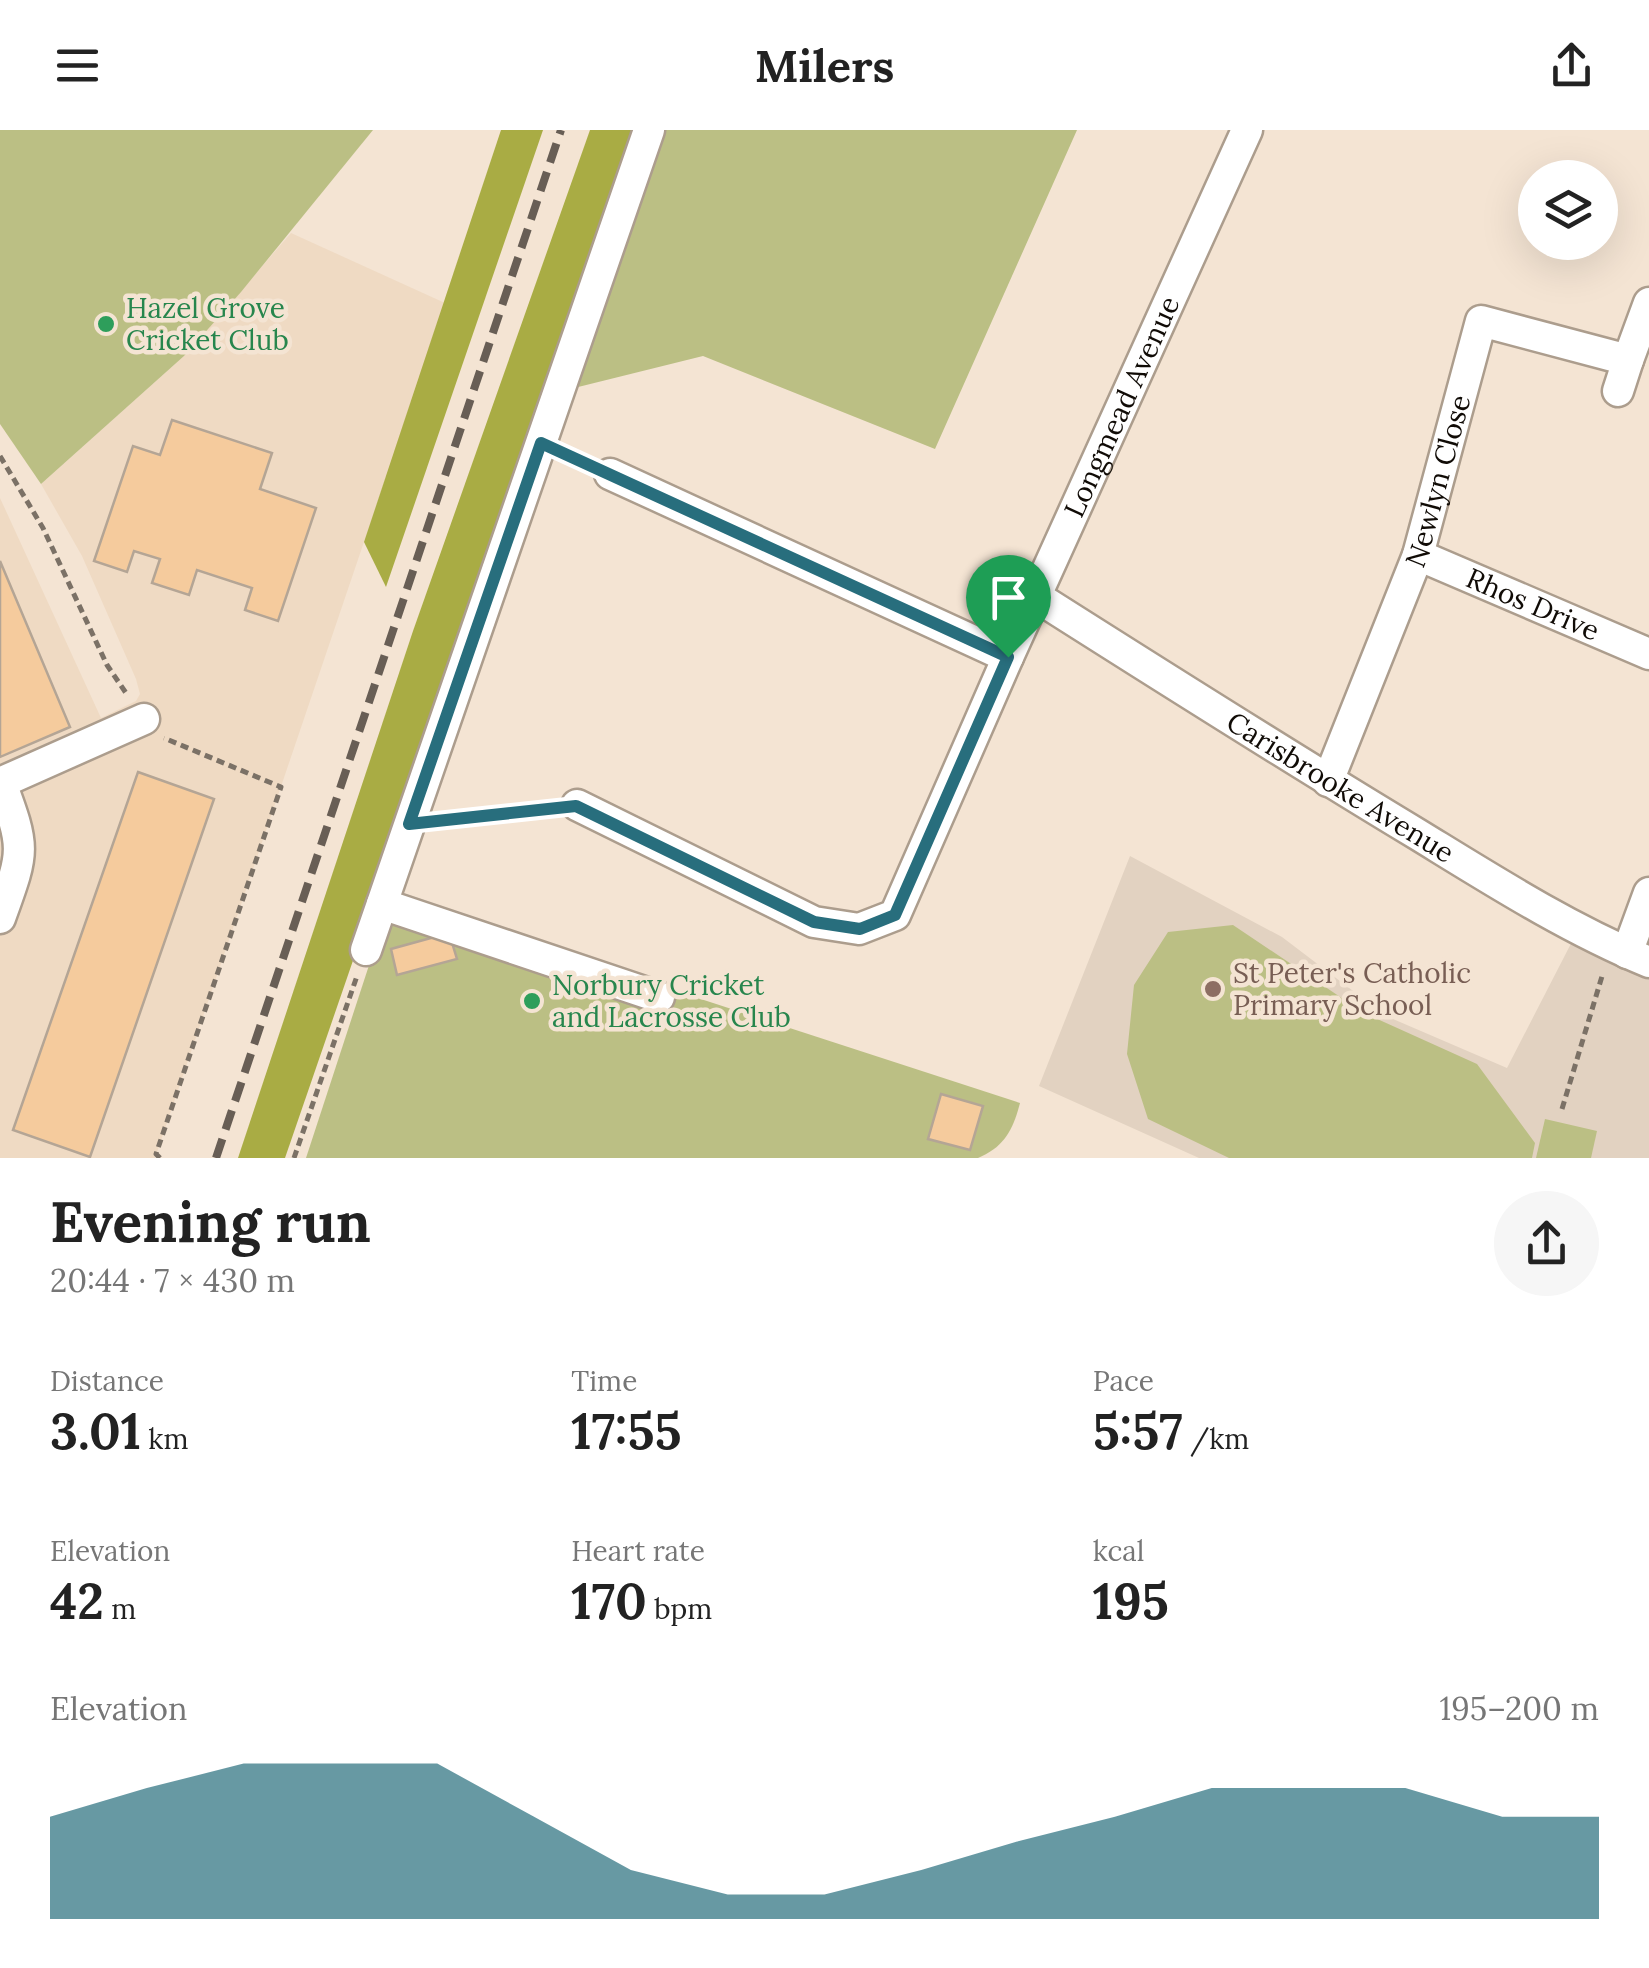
<!DOCTYPE html>
<html lang="en">
<head>
<meta charset="utf-8">
<style>
	:root { --surface:#fff; --page:#f6f6f6; --text:#222; --muted:#767676; --accent:#286e7d }
	body { margin:0; font-family:Lora,serif; background:var(--page); color:var(--text); height:100vh; display:flex; flex-direction:column; font-size:38px; white-space:nowrap }
	* { box-sizing:border-box; margin:0 }
	p { font-size:32px; color:var(--muted) }
	.icon { flex:none; width:55px; height:55px; fill:none; stroke:currentColor; stroke-width:2; stroke-linecap:round; stroke-linejoin:round }
	.map { position:relative; height:1028px; overflow:hidden }
	.sheet { display:flex; flex-direction:column; background:var(--surface); flex:1 }
	.sheet>* { flex:none }
	.fabs { position:absolute; left:1518px; top:30px; display:grid; gap:20px }
	.fabs a { display:grid; place-items:center; width:100px; height:100px; border-radius:50%; background:var(--surface); box-shadow:0 10px 40px #0002; font-size:50px }
	.pin { position:absolute; display:grid; place-items:center; width:85px; height:85px; color:#fff; margin:-102px -42px; border-radius:50% 50% 50% 0; rotate:-45deg; box-shadow:0 0 10px #0007 }
	.pin .icon { rotate:45deg }
	.round { display:grid; place-items:center; flex:none; width:105px; height:105px; border-radius:52px; background:var(--page) }
	.headline { display:flex; align-items:center; justify-content:space-between; height:170px; padding:0 50px }
	h1 { font-size:55px; font-weight:700; line-height:75px }
	.stats { display:grid; grid-template-columns:repeat(3,1fr); gap:15px; height:170px; padding:10px 50px }
	.stats div { display:grid; align-content:center }
	.stats b { font-size:50px; font-weight:700 }
	.stats small { font-size:28px; font-weight:400 }
	.stats p { font-size:28px }
	.chart { height:280px; padding:20px 50px }
	.chart p { display:flex; justify-content:space-between }
	.chart svg { width:100%; height:180px; margin-top:10px; fill:var(--accent); opacity:.7 }
	header { display:flex; justify-content:space-between; align-items:center; height:130px; padding:0 50px; background:var(--surface); font-size:45px; font-weight:700 }
	.map>svg:first-child { display:block }
</style>
</head>
<body>
<header><svg class="icon" aria-label="menu" viewBox="0 0 24 24"><path d="M4 6h16M4 12h16M4 18h16"/></svg>Milers<svg class="icon" aria-label="share" viewBox="0 0 24 24"><path d="M12 15V3M7 8l5-5 5 5M5 13v7h14v-7"/></svg></header>
<div class="map">
<svg width="1649" height="1028" viewBox="0 0 1649 1028">
	<rect width="100%" height="100%" fill="#f4e4d3"/>
	<!-- built -->
	<polygon fill="#efdac3" points="291,103 445,173 155,1028 0,1028 0,368 101,588 136,571 140,564 136,549 82,426 41,354 184,226"/>
	<!-- education -->
	<polygon fill="#e2d2c1" points="1130,726 1282,807 1386,886 1507,938 1579,798 1649,832 1649,1028 1199,1028 1039,956"/>
	<!-- green -->
	<g fill="#bbbf84">
		<polygon points="0,0 373,0 241,162 184,226 41,354 0,294"/>
		<polygon points="648,0 1077,0 935,319 703,226 558,262"/>
		<path d="M391,768l629,205c-7,27 -16,44 -42,55h-672z"/>
		<polygon points="1233,795 1364,883 1477,934 1535,1013 1532,1028 1229,1028 1148,989 1127,924 1134,855 1168,802"/>
		<polygon points="1545,989 1597,1001 1591,1028 1536,1028"/>
	</g>
	<!-- forest -->
	<g fill="#a9ac44">
		<polygon points="501,0 543,0 386,457 364,412"/>
		<polygon points="590,0 639,0 285,1028 238,1028 413,501"/>
	</g>
	<!-- building -->
	<g fill="#f5cb9d" stroke="#b4a595" stroke-width="2.5">
		<polygon points="172,290 272,323 260,359 316,378 278,491 245,480 252,458 197,440 189,465 152,453 160,429 134,421 127,442 94,431 133,316 160,325"/>
		<polygon points="0,431 70,597 0,627"/>
		<polygon points="138,642 214,669 90,1027 13,1000"/>
		<polygon points="449,803 457,829 397,845 391,819"/>
		<polygon points="941,964 983,976 970,1020 928,1009"/>
	</g>
	<g fill="none" stroke-linecap="round" stroke-linejoin="round">
		<!-- minor casing -->
		<g stroke="#ac9d8d" stroke-width="35">
			<g id="minor">
				<polyline points="1618,261 1628,230"/>
				<polyline points="610,344 1008,527"/>
				<path id="s1" d="M1418,425l231,99"/>
				<path id="s2" d="M1037,467c126,80 252,160 380,237 75,46 150,94 232,128"/>
				<path id="s3" d="M1328,651l90,-226 63,-234 147,39 21,-57"/>
				<polyline points="0,653 144,589"/>
				<path id="s4" d="M577,675l237,117 45,7 36,-14 113,-258 239,-527"/>
				<polyline points="382,774 659,867"/>
				<path d="M0,788c24,-67 26,-68 1,-135"/>
				<polyline points="366,820 649,0"/>
				<polyline points="1627,823 1649,763"/>
			</g>
		</g>
		<!-- path -->
		<g stroke="#7b7166" stroke-width="5" stroke-dasharray="8 5" stroke-linecap="butt">
			<polyline points="566,324 588,334"/>
			<polyline points="0,326 43,398 107,535 128,566"/>
			<polyline points="437,691 550,678"/>
			<polyline points="1562,979 1603,843"/>
			<polyline points="160,1028 156,1024 281,657 164,608"/>
			<polyline points="294,1028 357,846"/>
		</g>
		<!-- minor -->
		<use href="#minor" stroke="#fff" stroke-width="30"/>
		<!-- rail -->
		<polyline stroke="#685e55" stroke-width="8" stroke-dasharray="20 10" stroke-linecap="butt" points="216,1028 561,0"/>
	</g>
	<g fill="none" stroke-linecap="round" stroke-linejoin="round">
		<!-- route casing -->
		<g stroke="#fff" stroke-width="20">
			<polygon id="route" points="541,313 1008,527 895,785 860,799 814,792 576,676 409,694"/>
		</g>
		<!-- route -->
		<use href="#route" stroke="#286e7d" stroke-width="12"/>
	</g>
	<!-- markers -->
	<g fill="#2e9e5b" stroke="#f4e4d3" stroke-width="4">
		<circle cx="106" cy="194" r="10"/>
		<circle cx="532" cy="871" r="10"/>
	</g>
	<circle fill="#8d6e63" stroke="#f4e4d3" stroke-width="4" cx="1213" cy="859" r="10"/>
	<g text-anchor="middle" stroke-width="9" stroke-linejoin="round" paint-order="stroke">
		<!-- leisure labels -->
		<g font-size="28" fill="#27864d" stroke="#f4e4d3" text-anchor="start">
			<text x="126" y="188">Hazel Grove<tspan x="126" dy="32">Cricket Club</tspan></text>
			<text x="552" y="865">Norbury Cricket<tspan x="552" dy="32">and Lacrosse Club</tspan></text>
		</g>
		<!-- street labels -->
		<g font-size="28" fill="#100b06" stroke="#f4e4d3">
			<text dy="10" stroke="none"><textPath href="#s4" startOffset="905">Longmead Avenue</textPath></text>
			<text dy="10" stroke="none"><textPath href="#s3" startOffset="320">Newlyn Close</textPath></text>
			<text dy="10" stroke="none"><textPath href="#s1" startOffset="125">Rhos Drive</textPath></text>
			<text dy="10" stroke="none"><textPath href="#s2" startOffset="358">Carisbrooke Avenue</textPath></text>
		</g>
		<!-- education labels -->
		<g font-size="28" fill="#785e54" stroke="#f4e4d3" text-anchor="start">
			<text x="1233" y="853">St Peter's Catholic<tspan x="1233" dy="32">Primary School</tspan></text>
		</g>
	</g>
</svg>
<div class="fabs">
<a><svg class="icon" aria-label="layers" viewBox="0 0 24 24"><path d="M12 4l9 5-9 5-9-5zM3 14l9 5 9-5"/></svg></a>
</div>
<div class="pin" style="left:1008px;top:527px;background:#1e9e55"><svg class="icon" aria-label="arrive" viewBox="0 0 24 24"><path d="M6 21V4h12l-3 4 3 4H6"/></svg></div>
</div>
<section class="sheet">
<div class="headline"><div><h1>Evening run</h1><p>20:44 · 7 × 430 m</p></div><a class="round"><svg class="icon" aria-label="share" viewBox="0 0 24 24"><path d="M12 15V3M7 8l5-5 5 5M5 13v7h14v-7"/></svg></a></div>
<div class="stats">
<div><p>Distance</p><b>3.01<small> km</small></b></div>
<div><p>Time</p><b>17:55</b></div>
<div><p>Pace</p><b>5:57<small> /km</small></b></div>
</div>
<div class="stats">
<div><p>Elevation</p><b>42<small> m</small></b></div>
<div><p>Heart rate</p><b>170<small> bpm</small></b></div>
<div><p>kcal</p><b>195</b></div>
</div>
<div class="chart"><p><span>Elevation</span>195–200 m</p>
<svg viewBox="0 0 160 44" preserveAspectRatio="none"><path d="M0 44V19L10 12L20 6L30 6L40 6L50 19L60 32L70 38L80 38L90 32L100 25L110 19L120 12L130 12L140 12L150 19L160 19V44z"/></svg>
</div>
</section>
</body>
</html>
